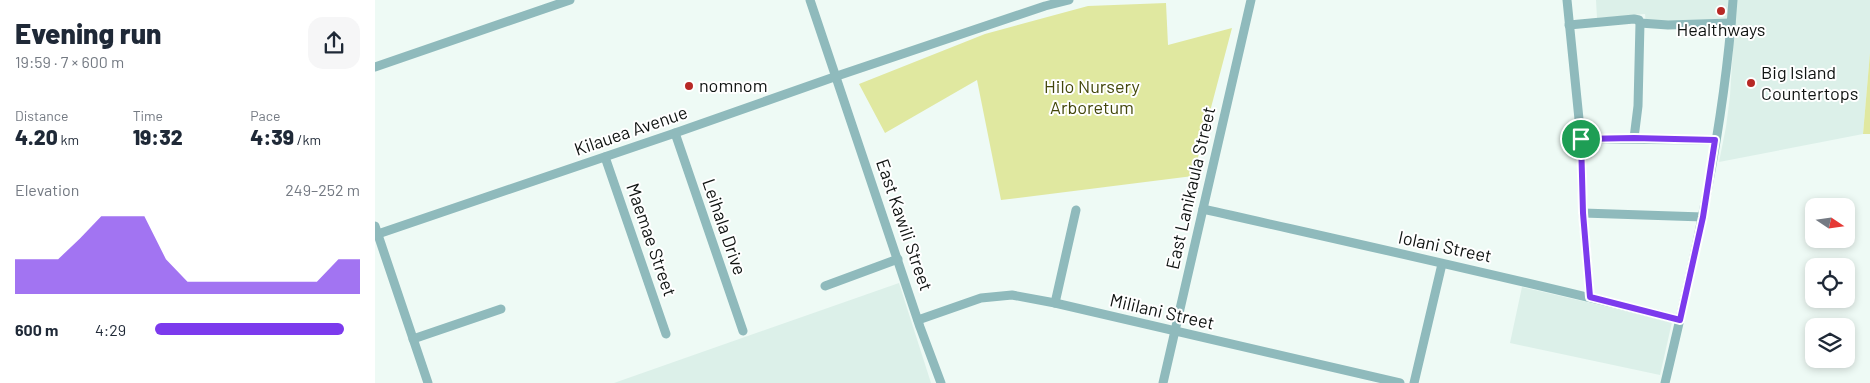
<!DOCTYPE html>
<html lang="en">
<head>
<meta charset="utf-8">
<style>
	:root { --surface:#fff; --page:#f6f6f7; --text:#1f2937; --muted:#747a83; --accent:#7c3aed }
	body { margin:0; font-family:Barlow,sans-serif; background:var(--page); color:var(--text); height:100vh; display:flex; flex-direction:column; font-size:19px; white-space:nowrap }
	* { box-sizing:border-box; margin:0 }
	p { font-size:16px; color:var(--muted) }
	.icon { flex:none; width:28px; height:28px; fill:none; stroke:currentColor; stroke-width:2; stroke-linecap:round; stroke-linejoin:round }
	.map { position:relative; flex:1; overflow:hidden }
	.drawer { display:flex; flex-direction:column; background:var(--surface); width:375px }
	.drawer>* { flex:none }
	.needle { width:32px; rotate:103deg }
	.fabs { position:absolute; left:1430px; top:198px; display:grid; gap:10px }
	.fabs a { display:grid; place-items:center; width:50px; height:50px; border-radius:10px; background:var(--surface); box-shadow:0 2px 8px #0003; font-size:25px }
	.pin { position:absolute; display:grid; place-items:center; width:42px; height:42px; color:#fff; margin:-21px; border:2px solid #fff; border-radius:50%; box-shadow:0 1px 5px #0007 }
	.round { display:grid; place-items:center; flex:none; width:52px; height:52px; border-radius:15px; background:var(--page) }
	.overview { display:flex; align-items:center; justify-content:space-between; height:85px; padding:0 15px }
	h1 { font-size:28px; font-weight:800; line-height:38px }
	.stats { display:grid; grid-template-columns:repeat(3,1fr); gap:8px; height:85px; padding:5px 15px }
	.stats div { display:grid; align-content:center }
	.stats b { font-size:21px; font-weight:800 }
	.stats small { font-size:14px; font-weight:400 }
	.stats p { font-size:14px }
	.chart { height:140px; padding:10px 15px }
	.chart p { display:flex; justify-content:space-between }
	.chart svg { width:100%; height:90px; margin-top:5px; fill:var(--accent); opacity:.7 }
	ul { padding:0 15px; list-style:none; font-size:16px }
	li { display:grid; grid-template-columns:80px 60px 1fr; align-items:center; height:38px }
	li i { height:12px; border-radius:6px; background:var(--accent) }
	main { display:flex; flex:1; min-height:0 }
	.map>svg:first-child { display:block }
</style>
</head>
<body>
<main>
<section class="drawer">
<div class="overview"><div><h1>Evening run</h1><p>19:59 · 7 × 600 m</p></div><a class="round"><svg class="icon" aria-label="share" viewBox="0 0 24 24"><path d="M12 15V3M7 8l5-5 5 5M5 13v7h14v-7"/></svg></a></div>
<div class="stats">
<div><p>Distance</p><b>4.20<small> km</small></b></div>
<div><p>Time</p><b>19:32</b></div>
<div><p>Pace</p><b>4:39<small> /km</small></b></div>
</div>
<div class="chart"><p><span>Elevation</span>249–252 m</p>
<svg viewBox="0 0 160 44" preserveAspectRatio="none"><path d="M0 44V27L10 27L20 27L30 17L40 6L50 6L60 6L70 27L80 38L90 38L100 38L110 38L120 38L130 38L140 38L150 27L160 27V44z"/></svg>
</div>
<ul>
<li><b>600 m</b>4:29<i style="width:92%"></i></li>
</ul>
</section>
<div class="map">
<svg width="1495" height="383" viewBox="0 0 1495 383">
	<rect width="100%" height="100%" fill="#eefaf5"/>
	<!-- built -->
	<g fill="#dcf0e9">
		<polygon points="1221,0 1355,0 1354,20 1271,24 1270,14 1222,18"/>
		<polygon points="1361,0 1495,0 1495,53 1488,134 1344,162 1351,127 1355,96"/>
		<polygon points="524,283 556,383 239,383 504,290"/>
		<polygon points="1147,287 1297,322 1285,375 1135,343"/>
	</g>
	<!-- green -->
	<g fill="#e0e8a0">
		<polygon points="791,3 793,45 857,28 818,176 626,200 602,80 510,133 484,84 610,34 713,6"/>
		<polygon points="1495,53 1495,134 1488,134"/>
	</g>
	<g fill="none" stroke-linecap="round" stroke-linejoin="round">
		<!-- minor -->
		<g stroke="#8fbabc" stroke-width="9">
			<polyline points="435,0 545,327 566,383"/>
			<polyline points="1192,0 1206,139 1208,213 1215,297"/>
			<polyline points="1194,25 1259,19 1264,20 1265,23 1293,25 1356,23"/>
			<polyline points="0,67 195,0"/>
			<polyline points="300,133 368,331"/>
			<polyline points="1259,138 1263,106 1265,23"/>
			<polyline points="1206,139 1340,140"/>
			<polyline points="230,157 291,334"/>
			<path d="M828,209c159,36 319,71 477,111"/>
			<polyline points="1208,213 1328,217"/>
			<polyline points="0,226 53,383"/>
			<polyline points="0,235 300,133 462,76 670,6 694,0"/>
			<polyline points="450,286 523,259"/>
			<polyline points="680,303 701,210"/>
			<polyline points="543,320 606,298 637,295 680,303 1025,383"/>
			<polyline points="38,339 126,309"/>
			<polyline points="788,383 876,0"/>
			<polyline points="1039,383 1067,264"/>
			<path d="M1290,383c30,-126 59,-253 68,-383"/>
		</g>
	</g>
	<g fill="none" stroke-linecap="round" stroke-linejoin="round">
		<!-- route casing -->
		<g stroke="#fff" stroke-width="10">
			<polygon id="route" points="1259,138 1340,140 1328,217 1305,320 1215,297 1208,213 1206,139"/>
		</g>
		<!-- route -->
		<use href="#route" stroke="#7c3aed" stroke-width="6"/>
	</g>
	<!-- markers -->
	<g fill="#b72825" stroke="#fff" stroke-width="2">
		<circle cx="1346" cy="11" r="5"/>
		<circle cx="1376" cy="83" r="5"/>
		<circle cx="314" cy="86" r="5"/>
	</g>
	<g text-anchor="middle" stroke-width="4" stroke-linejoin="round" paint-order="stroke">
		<!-- poi labels -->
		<g font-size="18" fill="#0f1311" stroke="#fff" text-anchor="start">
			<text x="1346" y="36" text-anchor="middle">Healthways</text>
			<text x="1386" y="79">Big Island<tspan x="1386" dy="21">Countertops</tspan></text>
			<text x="324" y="92">nomnom</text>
		</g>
		<!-- park labels -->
		<g font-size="18" fill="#43470b" stroke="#fff">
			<text x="717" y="93">Hilo Nursery<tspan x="717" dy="21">Arboretum</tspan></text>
		</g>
		<!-- street labels -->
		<g font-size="18" fill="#0f1311" stroke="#fff">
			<text transform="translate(256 131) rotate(-19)" y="6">Kilauea Avenue</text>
			<text transform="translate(816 188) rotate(-77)" y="6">East Lanikaula Street</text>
			<text transform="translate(529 225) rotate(71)" y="6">East Kawili Street</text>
			<text transform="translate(349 227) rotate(71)" y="6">Leihala Drive</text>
			<text transform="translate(276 240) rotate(71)" y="6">Maemae Street</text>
			<text transform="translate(1070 247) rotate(12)" y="6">Iolani Street</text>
			<text transform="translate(787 312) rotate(13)" y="6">Mililani Street</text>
		</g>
	</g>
</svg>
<div class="fabs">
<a><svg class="needle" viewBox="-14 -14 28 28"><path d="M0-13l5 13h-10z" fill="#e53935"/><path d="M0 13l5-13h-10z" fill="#747a83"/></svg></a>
<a><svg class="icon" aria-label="locate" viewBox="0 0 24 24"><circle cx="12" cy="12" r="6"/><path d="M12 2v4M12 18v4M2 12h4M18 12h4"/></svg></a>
<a><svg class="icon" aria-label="layers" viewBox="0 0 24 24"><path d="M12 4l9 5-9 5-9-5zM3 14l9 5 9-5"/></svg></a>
</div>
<div class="pin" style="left:1206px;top:139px;background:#1e9e55"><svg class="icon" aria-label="arrive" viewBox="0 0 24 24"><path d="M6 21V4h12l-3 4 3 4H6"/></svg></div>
</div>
</main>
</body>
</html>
